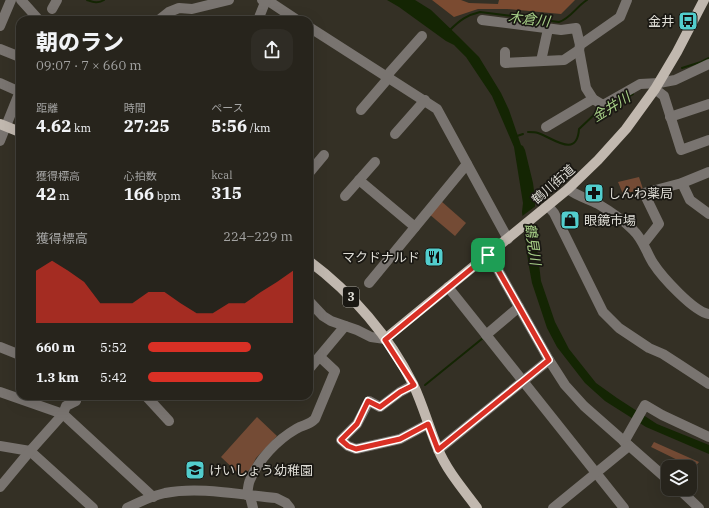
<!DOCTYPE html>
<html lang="ja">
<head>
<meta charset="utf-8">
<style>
	:root { --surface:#27241c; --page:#2f2c25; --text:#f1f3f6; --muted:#a4a4a3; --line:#43413b; --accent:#d93025 }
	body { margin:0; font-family:"IBM Plex Serif","Noto Sans JP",serif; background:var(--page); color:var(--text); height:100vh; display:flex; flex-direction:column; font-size:15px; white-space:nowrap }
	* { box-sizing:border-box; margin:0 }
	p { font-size:13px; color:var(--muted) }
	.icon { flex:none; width:22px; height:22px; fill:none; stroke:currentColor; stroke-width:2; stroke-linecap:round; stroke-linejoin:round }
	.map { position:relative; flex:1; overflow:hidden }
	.drawer { position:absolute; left:16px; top:16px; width:297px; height:384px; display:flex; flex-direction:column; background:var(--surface); border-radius:12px; box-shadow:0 4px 16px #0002,0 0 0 1px var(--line) }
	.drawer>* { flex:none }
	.buttons { position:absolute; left:661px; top:460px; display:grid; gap:8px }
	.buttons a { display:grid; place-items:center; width:36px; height:36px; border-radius:8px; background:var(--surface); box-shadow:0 4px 16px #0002,0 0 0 1px var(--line); font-size:20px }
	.pin { position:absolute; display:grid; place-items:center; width:34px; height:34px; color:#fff; margin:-17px; border-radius:8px; box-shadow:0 2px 6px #0006 }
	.round { display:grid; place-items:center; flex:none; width:42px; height:42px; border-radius:12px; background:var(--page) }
	.headline { display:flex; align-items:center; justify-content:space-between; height:68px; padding:0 20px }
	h1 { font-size:22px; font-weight:800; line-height:30px }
	.metrics { display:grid; grid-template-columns:repeat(3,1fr); gap:6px; height:68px; padding:4px 20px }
	.metrics div { display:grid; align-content:center }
	.metrics b { font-size:17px; font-weight:800 }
	.metrics small { font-size:11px; font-weight:400 }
	.metrics p { font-size:11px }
	.chart { height:112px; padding:8px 20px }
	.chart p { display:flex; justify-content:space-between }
	.chart svg { width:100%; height:72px; margin-top:4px; fill:var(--accent); opacity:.7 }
	ul { padding:0 20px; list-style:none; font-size:13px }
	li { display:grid; grid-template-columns:64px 48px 1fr; align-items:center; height:30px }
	li i { height:10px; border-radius:5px; background:var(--accent) }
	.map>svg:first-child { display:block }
</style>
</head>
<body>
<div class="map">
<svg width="709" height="508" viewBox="0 0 709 508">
	<rect width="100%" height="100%" fill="#343025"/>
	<!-- green -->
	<g fill="#744b35">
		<polygon points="639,177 643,189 623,194 618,182"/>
		<polygon points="441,201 466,223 455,236 429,214"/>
		<polygon points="257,417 277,436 256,458 251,468 242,477 221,457"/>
		<polygon points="654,442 699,462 694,468 651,447"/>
	</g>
	<!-- forest -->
	<polygon fill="#7b4b31" points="432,0 461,0 469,3 498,4 499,0 575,0 561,14 507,9 478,9 454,17"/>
	<!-- water -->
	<polygon fill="#142503" points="387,0 415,0 431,10 458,36 479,57 501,93 509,110 521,145 523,146 525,150 533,183 535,198 535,231 541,281 555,322 569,349 596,383 617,398 657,424 709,445 709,454 646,427 605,401 585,383 557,347 547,328 532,283 528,261 522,212 523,203 514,147 492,96 466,57 454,45 446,41 399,7"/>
	<!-- pier -->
	<polygon fill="#343025" points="537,205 537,225 524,236 521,217"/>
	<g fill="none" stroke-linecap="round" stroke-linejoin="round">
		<!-- stream -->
		<g stroke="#142503" stroke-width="2">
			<path d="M87,0c6,2 11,4 17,0"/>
			<path d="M450,30c10,-10 17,-15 30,-18l79,10c11,-3 18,-16 28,-22"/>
			<polyline points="682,68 701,62 709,58"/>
			<polyline points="614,104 633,94"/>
			<path d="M528,132c3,0 7,0 10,1 15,5 39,26 41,-4l17,-16 9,-4"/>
			<polyline points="517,136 523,134"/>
			<polyline points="425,385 483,338"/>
		</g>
		<!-- minor -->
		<g stroke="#797470" stroke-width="10">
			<polyline points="21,0 39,20"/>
			<polyline points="262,0 270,2 297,20"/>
			<polyline points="52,9 57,0"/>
			<polyline points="159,20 169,12 179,8 192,9 229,0"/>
			<polyline points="258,20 266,0"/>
			<polyline points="482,20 561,30 576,28 580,45"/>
			<polyline points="0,26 11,0"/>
			<polyline points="309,27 437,109 508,239"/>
			<polyline points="0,49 20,57"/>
			<polyline points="579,50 586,88 593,99 603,105 640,84 659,83 675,80 709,64"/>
			<polyline points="505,52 505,63 564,60 579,50 580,45 620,17 627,0"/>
			<polyline points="541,61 548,29"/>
			<polyline points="0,83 20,92"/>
			<polyline points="655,89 664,96 681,150 709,140"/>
			<polyline points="361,110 385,82 390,72 422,36"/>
			<polyline points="670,117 709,104"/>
			<polyline points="546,127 593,99"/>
			<polyline points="395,134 425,100"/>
			<polyline points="0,141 20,91"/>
			<polyline points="309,173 324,155"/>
			<polyline points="359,180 415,227"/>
			<polyline points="682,183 690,200 709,214"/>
			<path d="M568,189c9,7 21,10 30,15 12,7 25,16 35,26 10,9 13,22 20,33 9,14 41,49 56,51"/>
			<polyline points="345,196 375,162"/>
			<polyline points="548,206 554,213 603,312 619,328 649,348 663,354 680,365 709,384"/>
			<polyline points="644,243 659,224 644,193 682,183 709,172"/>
			<polyline points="488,255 498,270 549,360 565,385 584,406 668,480"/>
			<polyline points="369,283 467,164"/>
			<polyline points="448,287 624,508"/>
			<polyline points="309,301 323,316 331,321 357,330 371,337 385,339"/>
			<polyline points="486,335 519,307"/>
			<polyline points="0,347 20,355"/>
			<polyline points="309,369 345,326"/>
			<polyline points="413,385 400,392 380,407 369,401 357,424 341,440 348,446 356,449 400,439 428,424"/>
			<polyline points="0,392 63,414 153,497"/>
			<polyline points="146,396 169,421"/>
			<polyline points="624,442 645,405 662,415 709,437"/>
			<polyline points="0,446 30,451 93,508"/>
			<polyline points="438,450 549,360"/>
			<polyline points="0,487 30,451 63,414 66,406 76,401"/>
			<polyline points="679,489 699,508"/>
			<path d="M247,495c1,-5 1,-11 3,-15 9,-21 27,-40 46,-51 8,-5 12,-3 19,-10l20,-48 -15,-14"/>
			<polyline points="250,496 253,508"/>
			<path d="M127,508c12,-6 25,-12 38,-15 34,-7 76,2 111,5l10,5 4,5"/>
			<polyline points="553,508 629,446"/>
		</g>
		<!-- major -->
		<g stroke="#c1b8af" stroke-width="10">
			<polyline points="0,124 20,132"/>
			<path d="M309,261c43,32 80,75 104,123 10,21 16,44 25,65 9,22 25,40 39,59"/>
			<polyline points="385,339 568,189 598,160 626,129 655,89 677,52 704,0"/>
		</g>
	</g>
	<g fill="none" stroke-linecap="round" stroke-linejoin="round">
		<!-- route casing -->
		<g stroke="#fff" stroke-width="8">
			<polygon id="route" points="488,255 498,270 549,360 438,450 428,424 400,439 356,449 348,446 341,440 357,424 368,401 380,407 400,392 414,385 385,340"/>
		</g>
		<!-- route -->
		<use href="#route" stroke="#d93025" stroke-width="5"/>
	</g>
	<!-- icons -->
	<defs>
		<g id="bus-square" transform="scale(1)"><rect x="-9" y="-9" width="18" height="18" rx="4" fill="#52cdcd" stroke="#1a1813"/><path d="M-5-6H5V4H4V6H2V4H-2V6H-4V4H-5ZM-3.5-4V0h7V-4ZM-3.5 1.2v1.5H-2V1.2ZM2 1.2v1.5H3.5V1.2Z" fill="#111"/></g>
		<g id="pharmacy-square" transform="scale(1)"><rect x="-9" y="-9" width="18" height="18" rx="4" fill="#52cdcd" stroke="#1a1813"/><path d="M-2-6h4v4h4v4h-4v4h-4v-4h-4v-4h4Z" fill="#111"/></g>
		<g id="shop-square" transform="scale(1)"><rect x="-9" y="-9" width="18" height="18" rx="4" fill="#52cdcd" stroke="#1a1813"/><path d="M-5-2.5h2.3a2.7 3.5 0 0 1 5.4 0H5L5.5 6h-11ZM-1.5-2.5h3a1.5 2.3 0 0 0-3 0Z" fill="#111"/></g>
		<g id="restaurant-square" transform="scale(1)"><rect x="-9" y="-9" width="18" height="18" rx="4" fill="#52cdcd" stroke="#1a1813"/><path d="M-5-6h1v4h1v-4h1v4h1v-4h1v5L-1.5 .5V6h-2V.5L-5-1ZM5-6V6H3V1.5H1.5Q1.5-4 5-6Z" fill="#111"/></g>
		<g id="school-square" transform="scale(1)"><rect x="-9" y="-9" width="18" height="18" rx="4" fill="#52cdcd" stroke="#1a1813"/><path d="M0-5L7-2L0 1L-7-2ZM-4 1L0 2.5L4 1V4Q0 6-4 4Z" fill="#111"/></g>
	</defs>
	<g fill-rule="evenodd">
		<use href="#bus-square" x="688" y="21"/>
		<use href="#pharmacy-square" x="594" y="193"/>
		<use href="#shop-square" x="570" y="220"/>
		<use href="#restaurant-square" x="434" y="257"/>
		<use href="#school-square" x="195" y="470"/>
	</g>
	<g text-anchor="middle" stroke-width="3.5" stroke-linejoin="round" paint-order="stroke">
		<!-- shield labels -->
		<rect fill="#1a1813" stroke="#a4a29c" stroke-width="1" x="343" y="287" width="16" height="20" rx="3"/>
		<g font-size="12" font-weight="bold" fill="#dfddd6">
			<text x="351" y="301">3</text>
		</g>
		<!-- poi labels -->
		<g font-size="13" fill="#dfddd6" stroke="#1a1813" text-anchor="start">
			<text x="674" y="26" text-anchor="end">金井</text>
			<text x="608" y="198">しんわ薬局</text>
			<text x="584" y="225">眼鏡市場</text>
			<text x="420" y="262" text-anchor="end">マクドナルド</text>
			<text x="209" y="475">けいしょう幼稚園</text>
		</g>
		<!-- street labels -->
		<g font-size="13" fill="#dfddd6" stroke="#1a1813">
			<text transform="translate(553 184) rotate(-41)" y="5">鶴川街道</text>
		</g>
		<!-- water labels -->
		<g font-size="14" font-style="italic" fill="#a8d188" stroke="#1a1813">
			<text transform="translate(529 19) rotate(7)" y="5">木倉川</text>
			<text transform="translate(611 107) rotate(-32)" y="5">金井川</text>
			<text transform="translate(533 244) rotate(82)" y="5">鶴見川</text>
		</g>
	</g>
</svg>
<div class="buttons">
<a><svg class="icon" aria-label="layers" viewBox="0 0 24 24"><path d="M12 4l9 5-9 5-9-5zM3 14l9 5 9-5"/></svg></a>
</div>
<div class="pin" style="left:488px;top:255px;background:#1e9e55"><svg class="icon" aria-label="arrive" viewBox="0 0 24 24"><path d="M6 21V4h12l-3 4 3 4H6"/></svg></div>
<section class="drawer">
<div class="headline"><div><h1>朝のラン</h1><p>09:07 · 7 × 660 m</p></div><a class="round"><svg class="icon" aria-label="share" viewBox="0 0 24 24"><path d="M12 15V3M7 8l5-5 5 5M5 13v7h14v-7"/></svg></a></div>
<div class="metrics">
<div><p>距離</p><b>4.62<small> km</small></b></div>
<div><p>時間</p><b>27:25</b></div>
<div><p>ペース</p><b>5:56<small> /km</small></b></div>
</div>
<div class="metrics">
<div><p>獲得標高</p><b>42<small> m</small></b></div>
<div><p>心拍数</p><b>166<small> bpm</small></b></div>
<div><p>kcal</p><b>315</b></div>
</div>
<div class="chart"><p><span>獲得標高</span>224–229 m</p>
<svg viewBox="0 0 160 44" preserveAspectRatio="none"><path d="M0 44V12L10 6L20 12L30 19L40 32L50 32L60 32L70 25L80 25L90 32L100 38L110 38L120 32L130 32L140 25L150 19L160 12V44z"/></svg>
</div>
<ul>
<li><b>660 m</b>5:52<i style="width:71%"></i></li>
<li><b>1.3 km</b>5:42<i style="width:79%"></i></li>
</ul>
</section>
</div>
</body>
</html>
